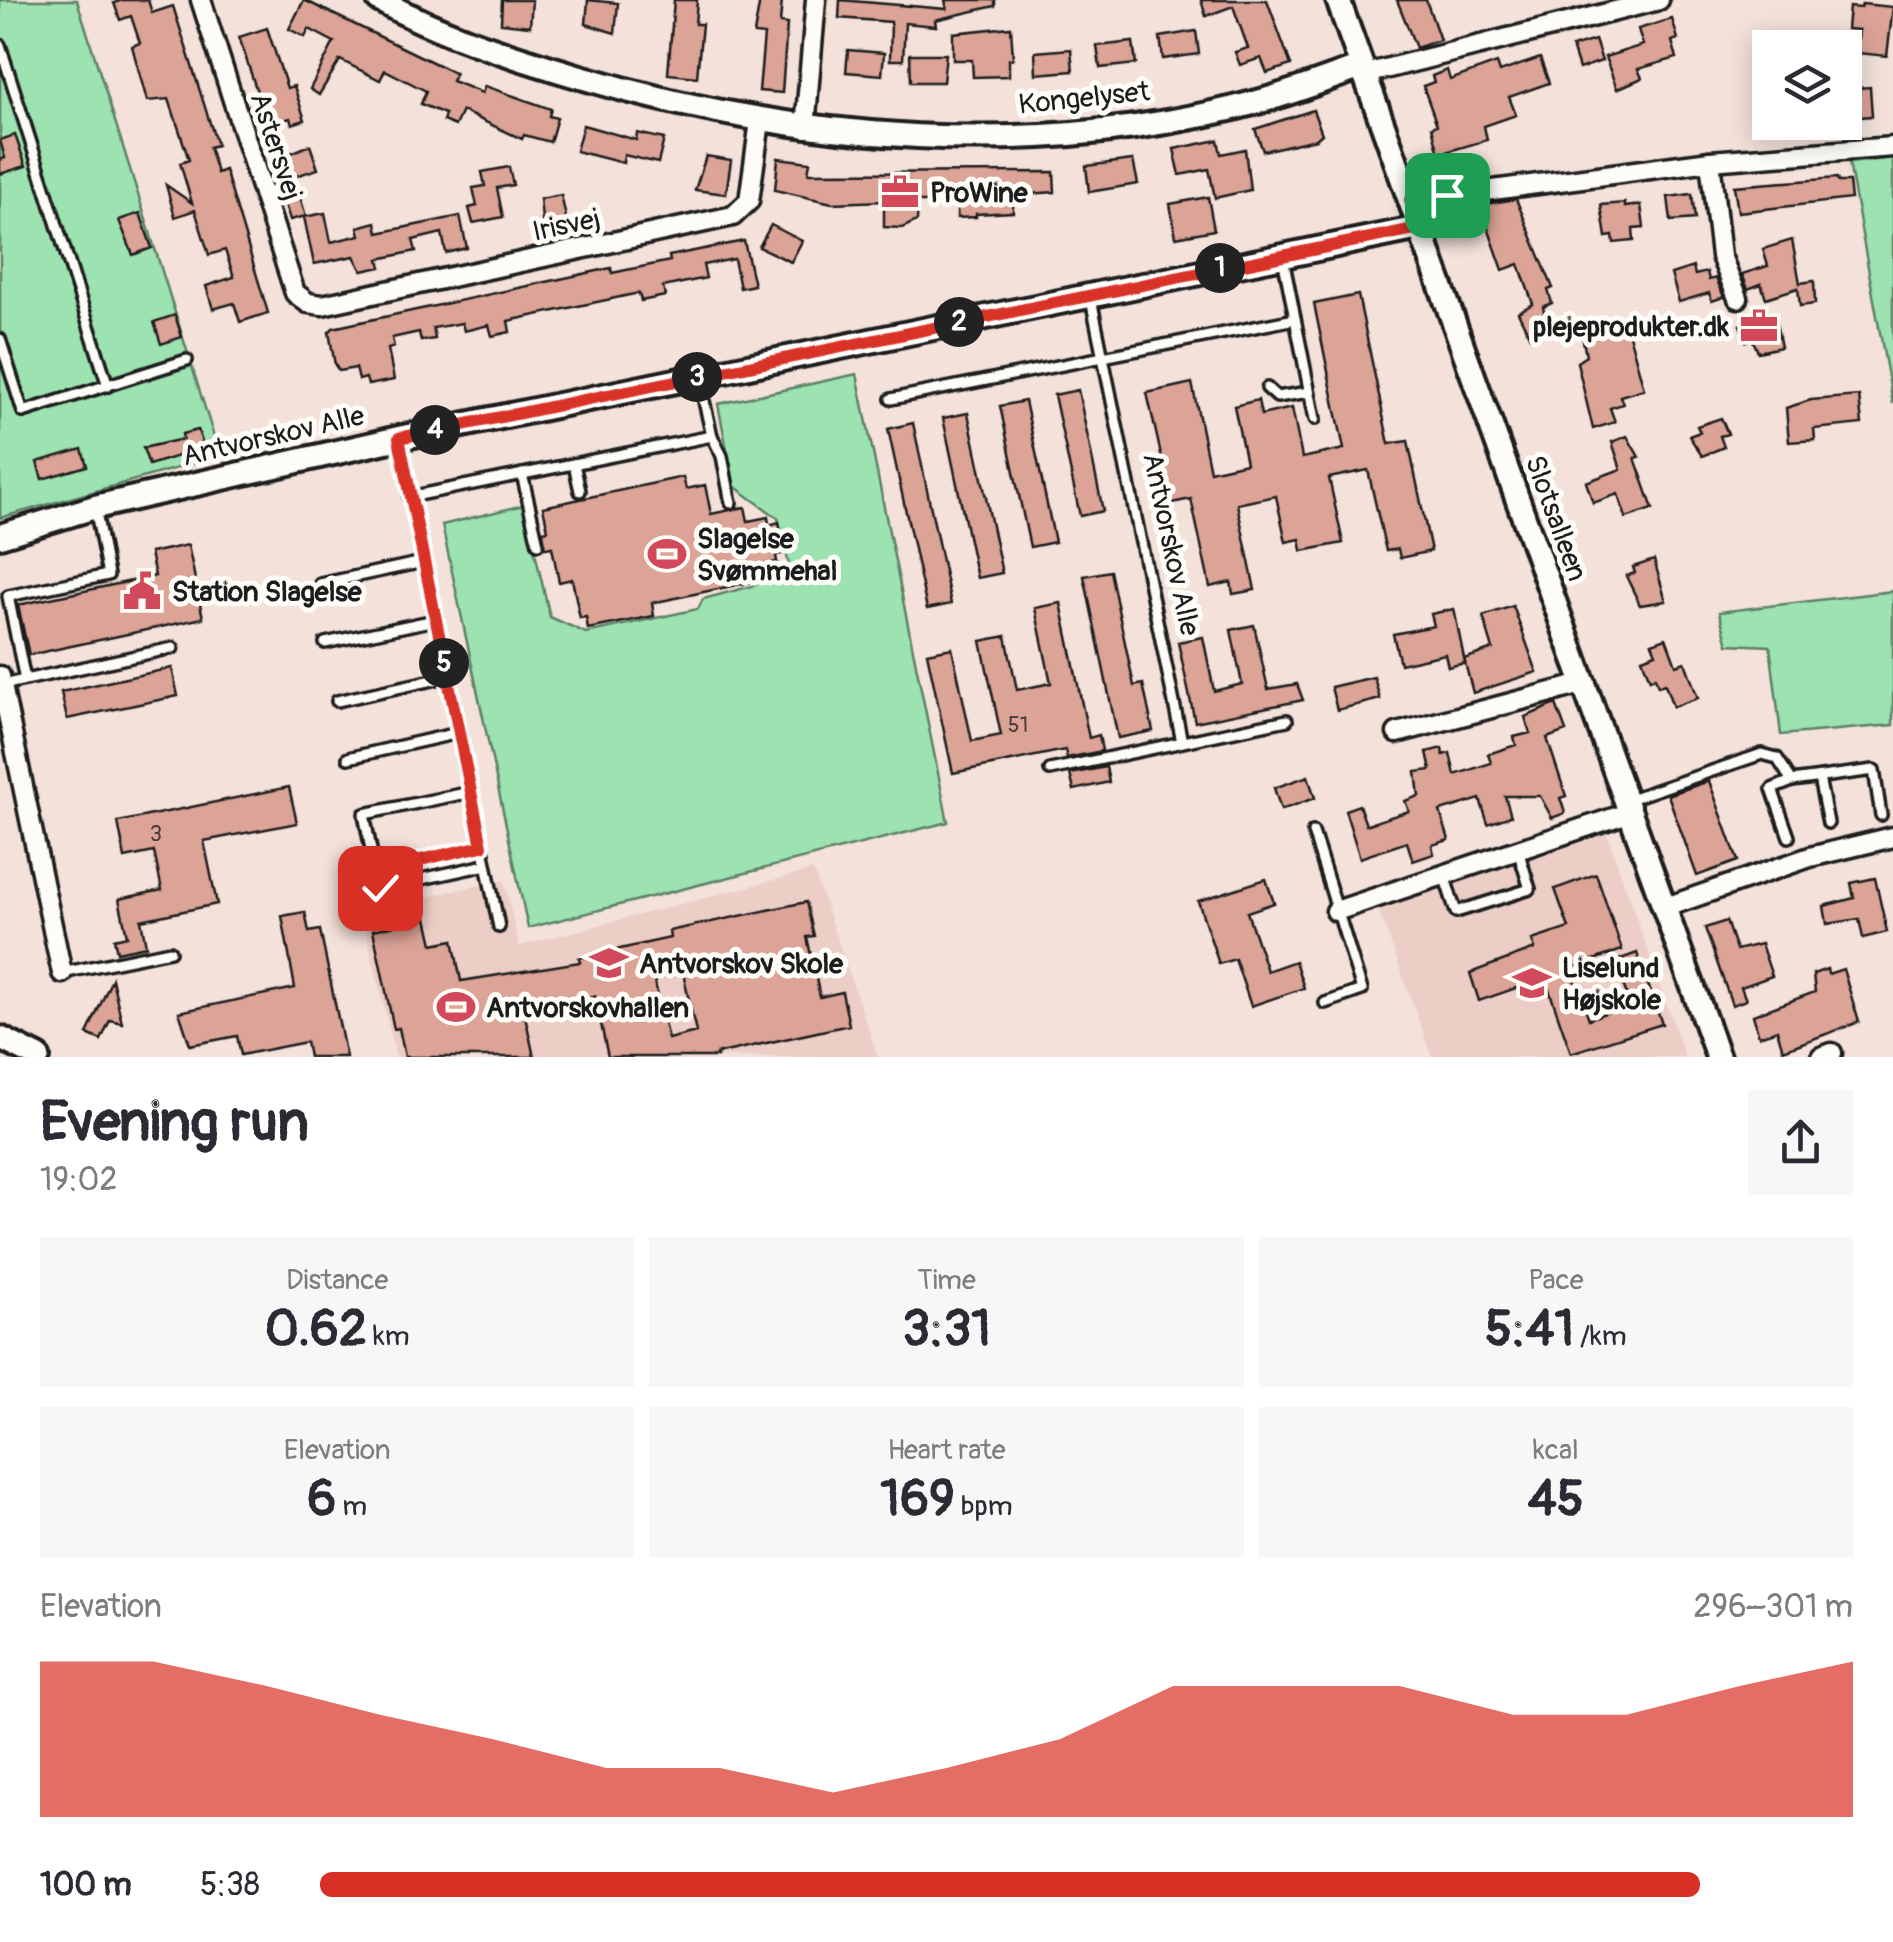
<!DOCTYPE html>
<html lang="en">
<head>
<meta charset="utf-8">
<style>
	:root { --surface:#fff; --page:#f7f7f7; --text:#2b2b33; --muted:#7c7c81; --accent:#d93025 }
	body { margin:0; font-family:Pangolin,sans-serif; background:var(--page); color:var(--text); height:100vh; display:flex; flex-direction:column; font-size:38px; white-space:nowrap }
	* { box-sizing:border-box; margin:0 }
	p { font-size:32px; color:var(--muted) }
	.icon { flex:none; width:55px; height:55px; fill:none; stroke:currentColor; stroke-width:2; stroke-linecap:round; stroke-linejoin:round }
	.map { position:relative; height:1057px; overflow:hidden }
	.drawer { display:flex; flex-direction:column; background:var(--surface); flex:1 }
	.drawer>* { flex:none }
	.tools { position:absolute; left:1752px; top:30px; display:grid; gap:20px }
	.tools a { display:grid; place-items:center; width:110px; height:110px; border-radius:0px; background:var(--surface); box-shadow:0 5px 25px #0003; font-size:50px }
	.pin { position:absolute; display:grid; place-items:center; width:85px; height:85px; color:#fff; margin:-42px; border-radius:20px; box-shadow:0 5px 15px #0006 }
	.km { position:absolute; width:50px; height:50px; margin:-25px; border-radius:50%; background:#222; color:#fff; font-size:28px; line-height:50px; text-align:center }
	.round { display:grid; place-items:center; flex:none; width:105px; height:105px; border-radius:0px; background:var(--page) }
	.overview { display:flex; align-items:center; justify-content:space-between; height:170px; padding:0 40px }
	h1 { font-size:55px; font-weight:700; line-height:75px }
	.metrics { display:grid; grid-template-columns:repeat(3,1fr); gap:15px; height:170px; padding:10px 40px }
	.metrics div { display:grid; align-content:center; border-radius:0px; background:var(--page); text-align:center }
	.metrics b { font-size:50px; font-weight:700 }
	.metrics small { font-size:28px; font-weight:400 }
	.metrics p { font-size:28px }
	.chart { height:280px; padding:20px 40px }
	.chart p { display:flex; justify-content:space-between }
	.chart svg { width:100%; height:180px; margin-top:10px; fill:var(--accent); opacity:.7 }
	ul { padding:0 40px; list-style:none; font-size:32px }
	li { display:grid; grid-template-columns:160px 120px 1fr; align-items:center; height:75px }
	li i { height:25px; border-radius:12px; background:var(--accent) }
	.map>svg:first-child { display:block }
</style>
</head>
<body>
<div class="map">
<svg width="1893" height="1057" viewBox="0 0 1893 1057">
	<rect width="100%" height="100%" fill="#f3e1da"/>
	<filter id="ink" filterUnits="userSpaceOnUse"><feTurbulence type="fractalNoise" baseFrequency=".01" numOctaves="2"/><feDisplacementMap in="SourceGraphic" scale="20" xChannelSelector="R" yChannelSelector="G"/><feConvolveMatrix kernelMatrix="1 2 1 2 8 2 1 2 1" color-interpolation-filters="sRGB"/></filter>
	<g filter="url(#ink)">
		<!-- built -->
		<g fill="#eccec6">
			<polygon points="1607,834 1685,1057 1432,1057 1378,908"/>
			<polygon points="813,870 878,1057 396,1057 361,911 504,880 519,946"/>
		</g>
		<!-- green -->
		<g fill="#9ce3b1" stroke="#5c8066" stroke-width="2.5">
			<polygon points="0,0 77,0 220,456 0,518"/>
			<polygon points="1893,158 1893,404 1849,163"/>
			<polygon points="857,374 948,822 528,928 442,525 524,505 550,617 586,633 698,609 703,599 752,586 789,565 778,518 734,486 718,404"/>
			<polygon points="1893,591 1893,725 1781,735 1770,646 1728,644 1719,612"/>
		</g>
		<!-- building -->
		<g fill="#dca397" stroke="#1c1c1c" stroke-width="2.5" fill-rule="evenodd">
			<polygon points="122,0 148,0 152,13 173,6 217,145 209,147 217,173 225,170 268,313 240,322 234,303 213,309 206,286 234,277 225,250 209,255 195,210 175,217 166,185 192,203 180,163 189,160 169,99 147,101 132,46 140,43 131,16 120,20 114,3"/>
			<polygon points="304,0 455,73 452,81 482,93 485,86 551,109 549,116 557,118 550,142 524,135 522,139 462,111 455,126 443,121 445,114 421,104 426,91 385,70 380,80 340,60 319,95 310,89 334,42 309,29 305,37 289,29"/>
			<polygon points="502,0 532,0 530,26 501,23"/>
			<polygon points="588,0 618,3 615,33 586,24"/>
			<polygon points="674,0 697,0 695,24 702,24 697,77 668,74"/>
			<polygon points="760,0 782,0 780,23 787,24 782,93 759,91 764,35 754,34"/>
			<polygon points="840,0 947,9 945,0 995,0 995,6 935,20 936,26 905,23 903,60 890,60 891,22 839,18"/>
			<polygon points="1201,0 1267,0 1291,65 1267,73 1261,58 1240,65 1235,52 1248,48 1233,6 1206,16"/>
			<polygon points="1397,0 1426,0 1440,40 1416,48"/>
			<polygon points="1862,4 1893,7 1887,56 1857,53 1859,30 1847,29 1849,7 1861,8"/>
			<polygon points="1672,19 1678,39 1672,41 1677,58 1638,69 1642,78 1617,89 1605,57 1643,45 1638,29"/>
			<polygon points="1011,27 1013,59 1009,59 1009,76 973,77 972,60 953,60 953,33"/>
			<polygon points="267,28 287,88 294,86 305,120 292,124 290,118 268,125 239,37"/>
			<polygon points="1196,31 1199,54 1163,59 1160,37"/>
			<polygon points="1595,40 1602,61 1579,69 1572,47"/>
			<polygon points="1133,42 1136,64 1100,68 1097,46"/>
			<polygon points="1071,49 1073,71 1036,74 1035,52"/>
			<polygon points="848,50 884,53 882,75 846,72"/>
			<polygon points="910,54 946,54 943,82 911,82"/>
			<polygon points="1540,58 1549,83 1509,97 1516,115 1484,126 1487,140 1439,154 1432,127 1437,125 1423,86 1434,82 1432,76 1447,70 1450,80 1497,63 1500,72"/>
			<polygon points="1753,73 1770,73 1770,111 1754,112"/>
			<polygon points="1870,87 1872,116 1845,118 1845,89"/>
			<polygon points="1313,110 1322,134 1316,139 1263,151 1255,129"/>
			<polygon points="583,125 636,140 637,133 664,139 658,163 624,155 623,163 576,151"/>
			<polygon points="15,135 26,166 0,174 0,160 5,158 0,140"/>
			<polygon points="1218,140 1221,154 1245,149 1250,190 1215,198 1209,169 1180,175 1174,149"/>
			<polygon points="310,145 318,169 289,178 282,157"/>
			<polygon points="706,156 731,160 726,194 695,190"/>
			<polygon points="778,158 810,162 808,173 1054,172 1055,192 1013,195 1013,212 976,214 976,217 957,218 957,202 918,202 917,221 902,228 884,227 884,201 832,203 775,190"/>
			<polygon points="1133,160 1138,184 1089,192 1086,166"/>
			<polygon points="509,167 513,185 497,188 503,217 473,223 469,208 477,206 473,188 485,186 482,172"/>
			<polygon points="1837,178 1838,182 1849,182 1851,199 1738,212 1734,186"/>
			<polygon points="297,187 306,216 290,220 281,192"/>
			<polygon points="1692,194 1695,219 1671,221 1668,197"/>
			<polygon points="561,195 568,226 543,230 540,199"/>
			<polygon points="1208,197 1214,230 1176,237 1170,204"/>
			<polygon points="1516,199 1553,288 1548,290 1552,303 1543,307 1548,331 1530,337 1518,312 1533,304 1519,264 1503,270 1487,225 1485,204"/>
			<polygon points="1625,203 1625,207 1641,205 1644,228 1633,229 1634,241 1614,243 1613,236 1606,237 1601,205"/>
			<polygon points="140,213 152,248 133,255 119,220"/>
			<polygon points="325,213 331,242 360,235 358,227 376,222 378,233 460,216 467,248 446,253 442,233 413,240 416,251 379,259 381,267 362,271 354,256 314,264 304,217"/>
			<polygon points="771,225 802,241 791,262 759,247"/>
			<polygon points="1792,240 1800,283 1814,281 1815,304 1800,306 1798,288 1766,298 1761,284 1748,289 1742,274 1768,266 1763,249"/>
			<polygon points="744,241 754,285 740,288 734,259 703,265 706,278 663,287 665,296 641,301 639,293 508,321 510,332 492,336 489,325 464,331 462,323 433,328 435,339 421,341 419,332 392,338 394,347 388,349 394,380 368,385 366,378 359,380 356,368 339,371 335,365 329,332 333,328 611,268 612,273 670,261 669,256"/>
			<polygon points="1693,267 1695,275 1707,272 1709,280 1716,278 1724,297 1712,301 1709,293 1679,302 1671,274"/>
			<polygon points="1358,295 1389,444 1408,441 1431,551 1400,558 1398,549 1386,551 1368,470 1329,478 1343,543 1302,551 1300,539 1286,542 1276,496 1237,504 1255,590 1233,594 1231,582 1210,587 1191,499 1172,503 1147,393 1192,383 1210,471 1246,463 1234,406 1258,400 1261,415 1292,408 1302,458 1344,449 1314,304"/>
			<polygon points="1774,313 1781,347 1758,352 1752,338 1746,341 1740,325"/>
			<polygon points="175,315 182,337 161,344 154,322"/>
			<polygon points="1614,320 1617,330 1627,327 1644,389 1620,396 1623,404 1610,408 1615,422 1593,429 1577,362 1586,356 1582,335"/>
			<polygon points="1078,390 1103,511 1080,516 1054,395"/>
			<polygon points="1859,396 1862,424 1814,429 1815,440 1789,442 1786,408 1811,400"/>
			<polygon points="1025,401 1055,542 1030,547 1000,406"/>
			<polygon points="968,413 1002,573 977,578 943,418"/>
			<polygon points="1721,418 1728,434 1720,436 1724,447 1702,456 1689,436 1700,432 1697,426"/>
			<polygon points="913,423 951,604 927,609 888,429"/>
			<polygon points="198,430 204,448 149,465 143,448 183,439 182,434"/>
			<polygon points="1627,436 1639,457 1635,458 1653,509 1626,518 1618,494 1593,503 1586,482 1621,469 1612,442"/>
			<polygon points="82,449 87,466 42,479 37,462"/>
			<polygon points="683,477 686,489 705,485 711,514 745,507 748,521 768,517 769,525 779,522 785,553 776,555 777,562 758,566 760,580 652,603 654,616 588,629 586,617 580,618 572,579 559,582 552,547 545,548 543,531 548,530 543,507"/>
			<polygon points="188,545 203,618 29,655 18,605 155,576 150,553"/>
			<polygon points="1654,560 1666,601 1640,605 1626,576 1635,573 1633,567"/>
			<polygon points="1110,571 1134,686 1143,684 1153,731 1118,738 1084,576"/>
			<polygon points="1061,603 1089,738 1099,735 1102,751 1067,758 1065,750 953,773 927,653 952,648 972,741 1001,735 981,641 1006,636 1017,690 1051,683 1035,608"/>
			<polygon points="1513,606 1537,672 1473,693 1464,659 1493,649 1483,616"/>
			<polygon points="1454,609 1465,663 1448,667 1445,654 1400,664 1393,634 1434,626 1431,614"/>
			<polygon points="1254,625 1268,689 1297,684 1303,700 1195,722 1178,642 1203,637 1214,691 1242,684 1231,630"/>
			<polygon points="1666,638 1676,665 1685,662 1698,698 1673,707 1665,684 1658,686 1655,677 1650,680 1642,658 1656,653 1652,643"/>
			<polygon points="172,668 178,696 67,719 61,692"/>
			<polygon points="1374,677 1380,699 1337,710 1331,687"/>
			<polygon points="1556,704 1566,731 1547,738 1566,796 1560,798 1565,813 1552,818 1540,796 1505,796 1511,816 1488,824 1480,799 1440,811 1449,840 1432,845 1434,854 1413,861 1407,842 1360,858 1345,810 1359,805 1366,825 1409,811 1405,801 1419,796 1416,772 1431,770 1427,752 1442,748 1443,755 1450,753 1455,775 1491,763 1488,754 1516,745 1514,737 1530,733 1525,717"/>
			<polygon points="1106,767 1109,782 1074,790 1070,774"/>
			<polygon points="1308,776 1315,798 1281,810 1274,788"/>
			<polygon points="1709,781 1738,861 1697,876 1668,795"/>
			<polygon points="289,787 297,823 204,841 217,904 141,920 146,946 117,952 114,939 127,936 119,899 162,890 154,852 125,858 118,822"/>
			<polygon points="1596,874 1622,950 1571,968 1589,1019 1630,1004 1615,961 1637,953 1662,1024 1571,1053 1545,978 1479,1001 1470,973 1535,949 1532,940 1569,928 1555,889"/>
			<polygon points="1875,878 1887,932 1863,938 1859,919 1827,924 1824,906 1854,898 1851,883"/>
			<polygon points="1266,879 1274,903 1247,912 1267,971 1295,961 1304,988 1251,1006 1235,959 1219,964 1198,901"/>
			<path d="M806,902l8,34 -7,1 13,60 22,-5 7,33 -133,29 1,3h-109l-13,-61 -71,15 10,46h-129l-6,-29 -5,1 -21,-99 54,-12 6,26 20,-4 8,41 119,-19 -1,-4 91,-20 -1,-7zM683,973l13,59 -28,7 -14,-60z"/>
			<polygon points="305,912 309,932 320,930 346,1057 309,1057 306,1042 241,1055 237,1036 190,1045 179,1012 295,988 282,916"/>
			<polygon points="1726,921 1736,950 1761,944 1772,976 1741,987 1746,1000 1732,1005 1705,928"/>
			<polygon points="1827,969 1828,974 1843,969 1859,1022 1783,1050 1777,1030 1759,1036 1753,1015 1815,992 1813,974"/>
			<polygon points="112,979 122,1023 110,1020 101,1040 87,1034"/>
		</g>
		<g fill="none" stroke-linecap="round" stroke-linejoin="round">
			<!-- lane casing -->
			<g stroke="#1c1c1c" stroke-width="16">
				<g id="lane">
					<polyline points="0,45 108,386"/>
					<polyline points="1283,258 1315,419"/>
					<polyline points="1091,299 1182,742"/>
					<polyline points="0,339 23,412 187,360"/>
					<polyline points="1267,388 1277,397 1309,392"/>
					<polyline points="891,399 1295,319"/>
					<polyline points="712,436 722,456 731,503"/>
					<polyline points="399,440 499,927"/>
					<polyline points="574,464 580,491"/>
					<polyline points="522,474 538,544"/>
					<polyline points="409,497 712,436 699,379"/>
					<polyline points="320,584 423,562"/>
					<polyline points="325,643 435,620"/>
					<polyline points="25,680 8,596 108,575 95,507"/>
					<polyline points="2,685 173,648"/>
					<polyline points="337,701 447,677"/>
					<polyline points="348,758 458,733"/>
					<polyline points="1050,770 1287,720"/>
					<polyline points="1819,778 1828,823"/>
					<polyline points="1630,799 1762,754 1777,758 1792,781"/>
					<polyline points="1313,832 1362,990 1325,1003"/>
					<polyline points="1789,837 1772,789 1792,781 1874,770 1881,815"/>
					<polyline points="482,846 375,870 380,888 486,865"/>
					<polyline points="375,870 364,814 471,792"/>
					<polyline points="1444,875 1456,912 1530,889 1518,850"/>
					<polyline points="62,973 170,951"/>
				</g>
			</g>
			<!-- street casing -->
			<g stroke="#1c1c1c" stroke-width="25">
				<g id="street">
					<polyline points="201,0 295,293 308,303 322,305 733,216 749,201 760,121"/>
					<polyline points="1365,74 1659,0"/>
					<polyline points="805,128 816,0"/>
					<polyline points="1710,161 1721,256 1738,298"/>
					<polyline points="1410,201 1710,161 1893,147"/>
					<polyline points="0,676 62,973"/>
					<polyline points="1397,733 1586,683"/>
					<polyline points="1666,907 1810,857 1893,837"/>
					<polyline points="1336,911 1631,812"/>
					<polyline points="1821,1057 1832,1053"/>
				</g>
			</g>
			<!-- secondary casing -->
			<g stroke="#1c1c1c" stroke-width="30">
				<g id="secondary">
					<path d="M379,0c61,34 132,56 198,76 219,66 462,86 684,25 34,-9 68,-23 101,-34"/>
					<polyline points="1338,0 1718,1057"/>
					<polyline points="0,536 95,507 399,438 1419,228"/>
					<polyline points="0,1038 38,1057"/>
				</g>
			</g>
			<!-- lane -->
			<use href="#lane" stroke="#fdfcf7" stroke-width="9"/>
			<!-- street -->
			<use href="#street" stroke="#fdfcf7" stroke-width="18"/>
			<!-- secondary -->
			<use href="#secondary" stroke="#fdfcf7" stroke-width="22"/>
		</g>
	</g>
	<g fill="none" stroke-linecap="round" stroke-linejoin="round" filter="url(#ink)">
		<!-- route casing -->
		<g stroke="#fff" stroke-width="20">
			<polyline id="route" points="380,888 376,870 482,846 399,438 1419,228 1410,200 1447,195"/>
		</g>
		<!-- route -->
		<use href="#route" stroke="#d93025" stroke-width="12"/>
	</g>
	<!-- icons -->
	<defs>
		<g id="office-bare" transform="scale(3)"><path d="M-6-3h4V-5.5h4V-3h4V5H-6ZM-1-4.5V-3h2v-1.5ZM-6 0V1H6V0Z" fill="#d1495b" stroke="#fdfcf7" stroke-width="2.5" paint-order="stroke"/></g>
		<g id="stadium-bare" transform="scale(3)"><path d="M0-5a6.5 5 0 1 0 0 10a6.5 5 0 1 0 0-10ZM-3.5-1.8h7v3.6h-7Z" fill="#d1495b" stroke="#fdfcf7" stroke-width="2.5" paint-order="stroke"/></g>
		<g id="civic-bare" transform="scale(3)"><path d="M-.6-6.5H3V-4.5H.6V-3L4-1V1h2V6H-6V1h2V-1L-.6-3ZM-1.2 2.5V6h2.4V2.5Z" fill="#d1495b" stroke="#fdfcf7" stroke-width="2.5" paint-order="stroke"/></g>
		<g id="school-bare" transform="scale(3)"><path d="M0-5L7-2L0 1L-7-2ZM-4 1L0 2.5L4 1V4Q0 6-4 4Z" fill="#d1495b" stroke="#fdfcf7" stroke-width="2.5" paint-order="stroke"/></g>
		<g id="university-bare" transform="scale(3)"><path d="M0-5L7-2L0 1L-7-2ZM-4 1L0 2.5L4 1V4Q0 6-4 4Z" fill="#d1495b" stroke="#fdfcf7" stroke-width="2.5" paint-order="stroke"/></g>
	</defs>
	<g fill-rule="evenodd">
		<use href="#office-bare" x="900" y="192"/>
		<use href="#office-bare" x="1759" y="326"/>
		<use href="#stadium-bare" x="667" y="554"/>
		<use href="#civic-bare" x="142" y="591"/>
		<use href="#school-bare" x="609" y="963"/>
		<use href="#university-bare" x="1532" y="983"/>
		<use href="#stadium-bare" x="456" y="1007"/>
	</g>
	<g text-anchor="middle" stroke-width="10" stroke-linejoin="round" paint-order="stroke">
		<!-- number labels -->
		<g font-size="22" fill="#4c3e3b">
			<text x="1018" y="732">51</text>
			<text x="156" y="841">3</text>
		</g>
		<!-- street labels -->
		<g font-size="28" fill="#1c1c1c" stroke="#fdfcf7">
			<text transform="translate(1084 97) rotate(-6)" y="10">Kongelyset</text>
			<text transform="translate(277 146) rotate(72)" y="10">Astersvej</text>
			<text transform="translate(566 224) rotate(-12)" y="10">Irisvej</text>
			<text transform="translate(273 435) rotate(-13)" y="10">Antvorskov Alle</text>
			<text transform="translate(1557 518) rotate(70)" y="10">Slotsalleen</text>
			<text transform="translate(1172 544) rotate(78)" y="10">Antvorskov Alle</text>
		</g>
		<!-- poi labels -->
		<g font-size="28" font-weight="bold" fill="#1c1c1c" stroke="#fdfcf7" text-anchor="start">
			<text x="930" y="202">ProWine</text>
			<text x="1729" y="336" text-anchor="end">plejeprodukter.dk</text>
			<text x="697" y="548">Slagelse<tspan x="697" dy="32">Svømmehal</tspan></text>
			<text x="172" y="601">Station Slagelse</text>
			<text x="639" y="973">Antvorskov Skole</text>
			<text x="1562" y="977">Liselund<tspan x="1562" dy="32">Højskole</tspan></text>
			<text x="486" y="1017">Antvorskovhallen</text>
		</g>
	</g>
</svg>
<div class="tools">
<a><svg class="icon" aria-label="layers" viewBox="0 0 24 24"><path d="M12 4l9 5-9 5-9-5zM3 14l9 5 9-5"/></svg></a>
</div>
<div class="pin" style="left:1447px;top:195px;background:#1e9e55"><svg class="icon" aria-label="arrive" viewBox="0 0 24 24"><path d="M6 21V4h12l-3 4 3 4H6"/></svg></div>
<div class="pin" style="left:380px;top:888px;background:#d93025"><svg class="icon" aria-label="check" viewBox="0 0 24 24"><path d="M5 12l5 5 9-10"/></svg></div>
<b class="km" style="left:1220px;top:268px">1</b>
<b class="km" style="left:959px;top:322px">2</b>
<b class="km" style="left:697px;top:377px">3</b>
<b class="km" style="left:435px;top:430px">4</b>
<b class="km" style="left:444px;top:663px">5</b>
</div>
<section class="drawer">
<div class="overview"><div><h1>Evening run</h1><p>19:02</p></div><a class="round"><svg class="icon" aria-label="share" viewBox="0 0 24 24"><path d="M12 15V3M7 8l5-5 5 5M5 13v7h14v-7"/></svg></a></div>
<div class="metrics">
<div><p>Distance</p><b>0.62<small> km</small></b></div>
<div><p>Time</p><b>3:31</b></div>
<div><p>Pace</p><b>5:41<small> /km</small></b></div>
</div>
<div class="metrics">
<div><p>Elevation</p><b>6<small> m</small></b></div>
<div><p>Heart rate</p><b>169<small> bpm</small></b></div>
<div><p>kcal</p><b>45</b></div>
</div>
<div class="chart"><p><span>Elevation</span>296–301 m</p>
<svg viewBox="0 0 160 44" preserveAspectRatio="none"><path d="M0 44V6L10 6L20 12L30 19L40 25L50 32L60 32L70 38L80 32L90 25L100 12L110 12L120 12L130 19L140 19L150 12L160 6V44z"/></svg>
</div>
<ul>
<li><b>100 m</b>5:38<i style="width:90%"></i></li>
</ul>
</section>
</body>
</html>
